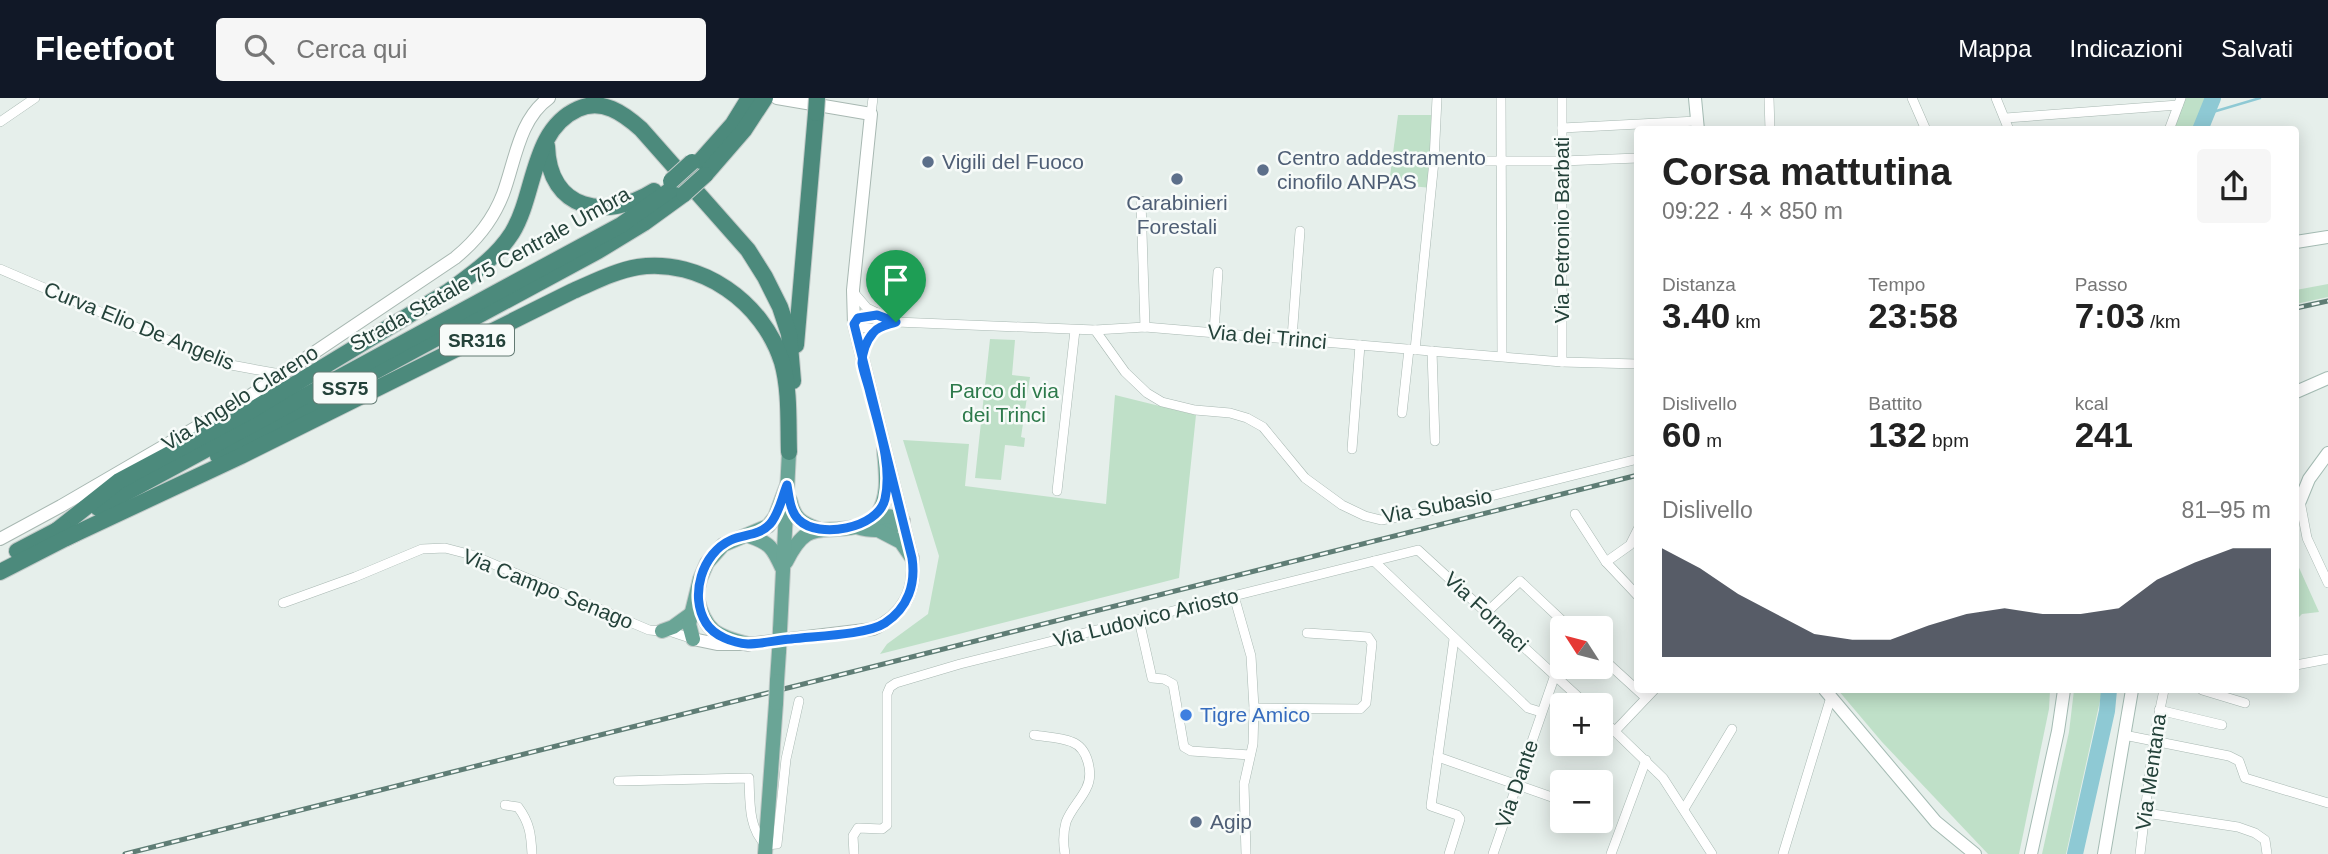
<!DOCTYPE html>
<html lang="it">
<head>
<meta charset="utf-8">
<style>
	:root { --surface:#fff; --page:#f6f6f6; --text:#222; --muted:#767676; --accent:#111827 }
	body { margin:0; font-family:Helvetica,sans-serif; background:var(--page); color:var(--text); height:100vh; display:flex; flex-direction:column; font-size:26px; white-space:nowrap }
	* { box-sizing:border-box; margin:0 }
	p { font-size:23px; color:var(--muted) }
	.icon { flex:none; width:38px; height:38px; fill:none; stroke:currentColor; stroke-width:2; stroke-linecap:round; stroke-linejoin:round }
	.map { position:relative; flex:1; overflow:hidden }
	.panel { position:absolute; left:1634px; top:28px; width:665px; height:567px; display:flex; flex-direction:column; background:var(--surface); border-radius:7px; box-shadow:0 4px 18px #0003 }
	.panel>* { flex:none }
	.needle { width:46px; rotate:306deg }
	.buttons { position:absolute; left:1550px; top:518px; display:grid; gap:14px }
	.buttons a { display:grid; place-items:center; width:63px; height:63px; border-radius:7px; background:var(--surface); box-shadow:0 4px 18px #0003; font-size:35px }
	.pin { position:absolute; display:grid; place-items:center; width:60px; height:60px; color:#fff; margin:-72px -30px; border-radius:50% 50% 50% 0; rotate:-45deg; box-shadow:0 0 7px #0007 }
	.pin .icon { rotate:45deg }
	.round { display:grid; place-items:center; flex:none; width:74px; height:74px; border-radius:7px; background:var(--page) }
	.headline { display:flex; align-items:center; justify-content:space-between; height:119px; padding:0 28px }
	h1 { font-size:38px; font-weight:600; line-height:52px }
	.metrics { display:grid; grid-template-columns:repeat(3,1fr); gap:10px; height:119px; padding:7px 28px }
	.metrics div { display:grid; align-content:center }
	.metrics b { font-size:35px; font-weight:600 }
	.metrics small { font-size:19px; font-weight:400 }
	.metrics p { font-size:19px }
	.chart { height:196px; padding:14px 28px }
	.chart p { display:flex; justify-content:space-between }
	.chart svg { width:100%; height:126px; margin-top:7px; fill:var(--accent); opacity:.7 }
	header { display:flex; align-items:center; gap:42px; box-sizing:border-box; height:98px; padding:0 35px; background:var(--accent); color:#fff }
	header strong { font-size:33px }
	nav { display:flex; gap:38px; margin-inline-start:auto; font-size:24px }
	.search { width:490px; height:63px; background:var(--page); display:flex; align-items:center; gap:18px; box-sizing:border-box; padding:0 24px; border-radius:7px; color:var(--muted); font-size:26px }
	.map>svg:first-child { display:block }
</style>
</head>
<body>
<header>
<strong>Fleetfoot</strong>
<div class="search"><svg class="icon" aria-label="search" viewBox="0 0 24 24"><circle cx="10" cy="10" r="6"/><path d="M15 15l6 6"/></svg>Cerca qui</div>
<nav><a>Mappa</a><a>Indicazioni</a><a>Salvati</a></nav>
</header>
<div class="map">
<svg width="2328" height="756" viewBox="0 0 2328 756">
	<rect width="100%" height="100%" fill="#e6efeb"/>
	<!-- green -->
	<g fill="#bfe0c8">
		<polygon points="2183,0 2207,0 2193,31 2172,32"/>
		<polygon points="1398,17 1437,17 1432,90 1389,86"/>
		<polygon points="2328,186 2328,199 2296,206 2296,192"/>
		<polygon points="990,241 1015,242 1012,277 1030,279 1021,339 1025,340 1024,349 1005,347 1001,382 975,380"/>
		<polygon points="1115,297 1196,317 1179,480 880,556 887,546 928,516 939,458 903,342 969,346 965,388 1106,406"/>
		<polygon points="2296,463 2319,514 2302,516 2296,522"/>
		<polygon points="1838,592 2050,592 2049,611 2019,756 1988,756 1882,644"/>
		<polygon points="2074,592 2102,592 2102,594 2066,756 2042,756 2069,634"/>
	</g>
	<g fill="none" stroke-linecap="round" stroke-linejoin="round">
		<!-- stream -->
		<polyline stroke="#8ec9d4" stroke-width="2.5" points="2206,16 2260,0"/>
		<!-- river -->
		<g stroke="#8ec9d4" stroke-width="16">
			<polyline points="2200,32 2213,0"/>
			<polyline points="2075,756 2107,613 2109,592"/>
		</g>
		<!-- minor casing -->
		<g stroke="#a8b8b2" stroke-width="10">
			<g id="minor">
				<polyline points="1501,0 1502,258"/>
				<polyline points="1562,0 1562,264"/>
				<polyline points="1769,0 1770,32"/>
				<polyline points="1912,0 1926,32"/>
				<polyline points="1996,0 2009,32"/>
				<polyline points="871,16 873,0"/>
				<polyline points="2006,20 2178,7"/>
				<polyline points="0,24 35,0"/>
				<polyline points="1562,30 1697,23"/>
				<polyline points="2169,32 2181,0"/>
				<polyline points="1434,63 1562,63 1638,60"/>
				<polyline points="1141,103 1145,229"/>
				<polyline points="0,171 147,234 231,267 280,276"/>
				<polyline points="854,195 867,210 896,224 1095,232 1145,229 1562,264 1638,266"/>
				<path d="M877,217l-19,3 -4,6c15,8 27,3 42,-2"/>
				<polyline points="1095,232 1125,274 1147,295 1162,304 1195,312 1230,315 1247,320 1263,329 1305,380 1342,407 1365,418 1381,422 1427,414 1638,361"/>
				<polyline points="1214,234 1218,174"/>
				<polyline points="1292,240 1300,133"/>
				<polyline points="1415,252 1434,63 1437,0"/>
				<polyline points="1432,253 1435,343"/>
				<polyline points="863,257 865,248 878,230"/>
				<polyline points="1402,315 1409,251"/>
				<polyline points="1352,351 1360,247"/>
				<polyline points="1057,393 1075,232"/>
				<polyline points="2296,400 2300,403 2307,440 2328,485"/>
				<polyline points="1575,416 1606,464 1638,498"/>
				<polyline points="1374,463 1418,452 1587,607"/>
				<polyline points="1606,464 1630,447 1638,431"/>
				<polyline points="1234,498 1251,558 1254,610 1253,646 1244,686 1246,756"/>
				<polyline points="283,505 355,479 422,451 445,450 472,457 649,532 672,534 693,541"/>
				<polyline points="1487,514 1520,483 1570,530"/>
				<polyline points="1139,522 1152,580 1164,581 1173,586 1184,649 1191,653 1250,657"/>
				<polyline points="1601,559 1646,600"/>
				<polyline points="2296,567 2328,561"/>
				<polyline points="2202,592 2245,605"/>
				<polyline points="1254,610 1360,611 1366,605 1372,545 1368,539 1307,535"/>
				<polyline points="2159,612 2222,627"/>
				<polyline points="1601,620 1663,680 1712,756"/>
				<polyline points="1615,633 1654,592"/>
				<path d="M1034,637c12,2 26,2 38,7 16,6 22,32 14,47 -6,12 -15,20 -20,33 -3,11 -3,21 -1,32"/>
				<polyline points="2124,637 2229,658 2239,663 2245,680 2328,705"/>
				<polyline points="1438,659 1563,703"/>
				<path d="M618,683l131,-3c1,22 -1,51 17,67l11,-1 9,-85 13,-58"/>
				<path d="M505,707l13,2c12,16 13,28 14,47"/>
				<polyline points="1684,711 1732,631"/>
				<polyline points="2146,715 2238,729 2255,735 2265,742 2267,756"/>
				<polyline points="854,756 853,738 858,730 882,731 887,727 887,596 890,589 896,585 960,566 1374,463 1528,610 1541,614"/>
				<polyline points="1449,756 1460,721 1457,717 1431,708 1454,541"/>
				<polyline points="1493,756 1555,577"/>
				<polyline points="1611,756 1646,662"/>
				<polyline points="1783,756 1831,599"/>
				<polyline points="2140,756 2154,640 2164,592"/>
			</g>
		</g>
		<!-- tertiary casing -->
		<g stroke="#a8b8b2" stroke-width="14">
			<g id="tertiary">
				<path d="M0,441l61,-33 184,-107 210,-141c22,-18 38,-38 48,-64 12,-32 16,-75 46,-96"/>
				<path d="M693,541l24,5h31l125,-15c30,-13 44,-39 39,-71l-58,-234 -1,-34 18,-176 -94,-16"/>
			</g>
		</g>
		<!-- secondary casing -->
		<g stroke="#a4bbb3" stroke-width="14">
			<g id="secondary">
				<polyline points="1695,0 1698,32"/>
				<polyline points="2296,144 2328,139"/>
				<polyline points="2296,294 2328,280"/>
				<polyline points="2296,405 2300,403 2309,381 2328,355"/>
				<polyline points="1825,592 1936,724 1975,756"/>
				<polyline points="2031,756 2058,633 2064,592"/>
				<polyline points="2104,756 2132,592"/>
			</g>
		</g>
		<!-- primary casing -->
		<g stroke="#c2cac8" stroke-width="16">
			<g id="primary">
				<path d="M790,402c4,18 11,23 28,29"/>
				<path d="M875,420c15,-20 11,-44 9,-68"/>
				<path d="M857,429c17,5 30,4 46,-6"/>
				<polyline points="878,432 901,444 912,460"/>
				<path d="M749,438c21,7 24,12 33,32"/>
				<path d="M786,464c21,-42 31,-28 69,-35 21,-4 24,-18 48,-6"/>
				<path d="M697,500c8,33 19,38 51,46"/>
				<polyline points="780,532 789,354"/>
				<polyline points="662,533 673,529 691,516"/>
				<polyline points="693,541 689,526 700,481 707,465 723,447 768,428 775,419 787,387"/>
				<polyline points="777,583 779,553"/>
				<polyline points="765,756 776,605"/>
			</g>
		</g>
		<!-- trunk casing -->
		<g stroke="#c2cac8" stroke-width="18">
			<g id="trunk">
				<path d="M547,48c2,65 59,75 107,45"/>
				<polyline points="694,70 733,26 749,0"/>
				<polyline points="705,77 744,32 765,0"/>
				<polyline points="796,247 816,15"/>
				<polyline points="218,358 598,153 644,125 684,96"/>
				<polyline points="98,410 621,127 676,88"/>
				<path d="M56,433l63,-50 133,-71 197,-119c23,-17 47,-33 63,-58 24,-39 19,-103 66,-124 24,-11 45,4 63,20l107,121 17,27 15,30 9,27 4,47"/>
				<path d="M66,440l175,-82 332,-165c21,-9 42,-20 65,-24 63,-9 125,35 144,95 8,28 6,61 7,90"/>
				<polyline points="17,453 63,429"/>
				<polyline points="0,474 76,435"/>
			</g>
		</g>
		<!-- minor -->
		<use href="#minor" stroke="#fff" stroke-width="9"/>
		<!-- tertiary -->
		<use href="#tertiary" stroke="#fff" stroke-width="12"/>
		<!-- secondary -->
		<use href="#secondary" stroke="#fff" stroke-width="12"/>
		<!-- primary -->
		<use href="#primary" stroke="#6aa596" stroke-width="14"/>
		<!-- trunk -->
		<use href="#trunk" stroke="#4c8a7c" stroke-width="16"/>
		<!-- rail casing -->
		<g stroke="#5f7d75" stroke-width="5">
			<g id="rail">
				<polyline points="2296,210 2328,203"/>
				<polyline points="125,756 1638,377"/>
			</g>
		</g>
		<!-- rail -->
		<use href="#rail" stroke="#f7fbf9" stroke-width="2.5" stroke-dasharray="8" stroke-linecap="butt"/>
		<!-- primary-bridge casing -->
		<g stroke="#c2cac8" stroke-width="16" stroke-linecap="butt">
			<g id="primary-bridge">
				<polyline points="779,553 780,532"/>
				<polyline points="776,605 777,583"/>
			</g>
		</g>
		<!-- trunk-bridge casing -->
		<g stroke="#c2cac8" stroke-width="18" stroke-linecap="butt">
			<g id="trunk-bridge">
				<polyline points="816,15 817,0"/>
				<polyline points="671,83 692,64"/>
				<polyline points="684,96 705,77"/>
			</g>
		</g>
		<!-- primary-bridge -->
		<use href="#primary-bridge" stroke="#6aa596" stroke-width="14"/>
		<!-- trunk-bridge -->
		<use href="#trunk-bridge" stroke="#4c8a7c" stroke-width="16"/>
	</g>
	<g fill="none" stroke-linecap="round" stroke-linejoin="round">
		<!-- route casing -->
		<g stroke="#fff" stroke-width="14">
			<path id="route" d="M896,224c-8,3 -18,4 -23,11 -7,8 -11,20 -11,30 1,8 5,18 7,26 8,34 24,75 16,110 -7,30 -67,40 -86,21 -9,-8 -10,-24 -12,-35 -5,12 -8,29 -17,39 -11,12 -26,10 -39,16 -29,13 -42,56 -25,83 8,13 27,20 42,21 13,0 29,-4 43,-5 23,-3 76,-4 94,-16 23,-15 31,-39 27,-65l-58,-234 4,-6 19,-3 19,7"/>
		</g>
		<!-- route -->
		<use href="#route" stroke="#1a73e8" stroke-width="9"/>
	</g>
	<!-- markers -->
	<g fill="#5c6f8a" stroke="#f7fbf9" stroke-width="2.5">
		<circle cx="928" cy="64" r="7"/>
		<circle cx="1263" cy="72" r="7"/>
		<circle cx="1177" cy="81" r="7"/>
		<circle cx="1196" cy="724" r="7"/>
	</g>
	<circle fill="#3f7fe0" stroke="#f7fbf9" stroke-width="2.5" cx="1186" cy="617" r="7"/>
	<g text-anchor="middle" stroke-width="5" stroke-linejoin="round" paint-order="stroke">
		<!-- shield labels -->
		<g fill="#f7fbf9" stroke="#637a73" stroke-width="2">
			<rect x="440" y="226.5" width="74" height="31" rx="5"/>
			<rect x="313.5" y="274.5" width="63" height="31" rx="5"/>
		</g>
		<g font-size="19" font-weight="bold" fill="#24423a">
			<text x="477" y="249">SR316</text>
			<text x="345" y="297">SS75</text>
		</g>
		<!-- service labels -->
		<g font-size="21" fill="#4e5e75" stroke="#f7fbf9" text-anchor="start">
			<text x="1277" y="67">Centro addestramento<tspan x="1277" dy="24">cinofilo ANPAS</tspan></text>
			<text x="942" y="71">Vigili del Fuoco</text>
			<text x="1177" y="112" text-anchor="middle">Carabinieri<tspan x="1177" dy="24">Forestali</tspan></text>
			<text x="1210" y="731">Agip</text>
		</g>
		<!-- street labels -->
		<g font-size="21" fill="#24423a" stroke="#f7fbf9">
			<text transform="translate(1562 132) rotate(-90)" y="7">Via Petronio Barbati</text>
			<text transform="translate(490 171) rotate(-29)" y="7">Strada Statale 75 Centrale Umbra</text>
			<text transform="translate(139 228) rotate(22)" y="7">Curva Elio De Angelis</text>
			<text transform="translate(1267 239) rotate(5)" y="7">Via dei Trinci</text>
			<text transform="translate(240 300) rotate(-32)" y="7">Via Angelo Clareno</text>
			<text transform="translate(1437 408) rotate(-11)" y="7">Via Subasio</text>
			<text transform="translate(548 491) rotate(22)" y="7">Via Campo Senago</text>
			<text transform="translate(1486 514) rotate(43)" y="7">Via Fornaci</text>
			<text transform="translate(1146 520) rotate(-14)" y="7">Via Ludovico Ariosto</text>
			<text transform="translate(2151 674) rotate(-82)" y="7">Via Mentana</text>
			<text transform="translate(1517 686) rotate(-71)" y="7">Via Dante</text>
		</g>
		<!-- park labels -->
		<g font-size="21" fill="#2d7a4b" stroke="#f7fbf9">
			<text x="1004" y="300">Parco di via<tspan x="1004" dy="24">dei Trinci</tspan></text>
		</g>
		<!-- shop labels -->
		<g font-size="21" fill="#366cbe" stroke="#f7fbf9" text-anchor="start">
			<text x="1200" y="624">Tigre Amico</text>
		</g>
	</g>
</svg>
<div class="buttons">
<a><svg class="needle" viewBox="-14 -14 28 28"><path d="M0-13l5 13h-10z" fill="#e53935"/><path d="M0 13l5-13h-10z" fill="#767676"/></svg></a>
<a>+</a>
<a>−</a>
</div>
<div class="pin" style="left:896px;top:224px;background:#1e9e55"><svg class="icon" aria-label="arrive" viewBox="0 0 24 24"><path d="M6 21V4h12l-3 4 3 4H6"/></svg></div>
<section class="panel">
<div class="headline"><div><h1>Corsa mattutina</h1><p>09:22 · 4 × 850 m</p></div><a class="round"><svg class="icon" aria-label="share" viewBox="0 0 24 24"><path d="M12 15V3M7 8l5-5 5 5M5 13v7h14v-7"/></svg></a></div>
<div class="metrics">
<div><p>Distanza</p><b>3.40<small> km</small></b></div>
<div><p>Tempo</p><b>23:58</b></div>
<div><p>Passo</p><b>7:03<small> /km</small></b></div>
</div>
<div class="metrics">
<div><p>Dislivello</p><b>60<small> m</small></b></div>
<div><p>Battito</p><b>132<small> bpm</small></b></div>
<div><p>kcal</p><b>241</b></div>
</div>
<div class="chart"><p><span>Dislivello</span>81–95 m</p>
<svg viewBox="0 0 160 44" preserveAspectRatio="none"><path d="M0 44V6L10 13L20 22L30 29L40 36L50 38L60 38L70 33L80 29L90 27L100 29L110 29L120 27L130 17L140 11L150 6L160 6V44z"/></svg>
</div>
</section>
</div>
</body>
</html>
